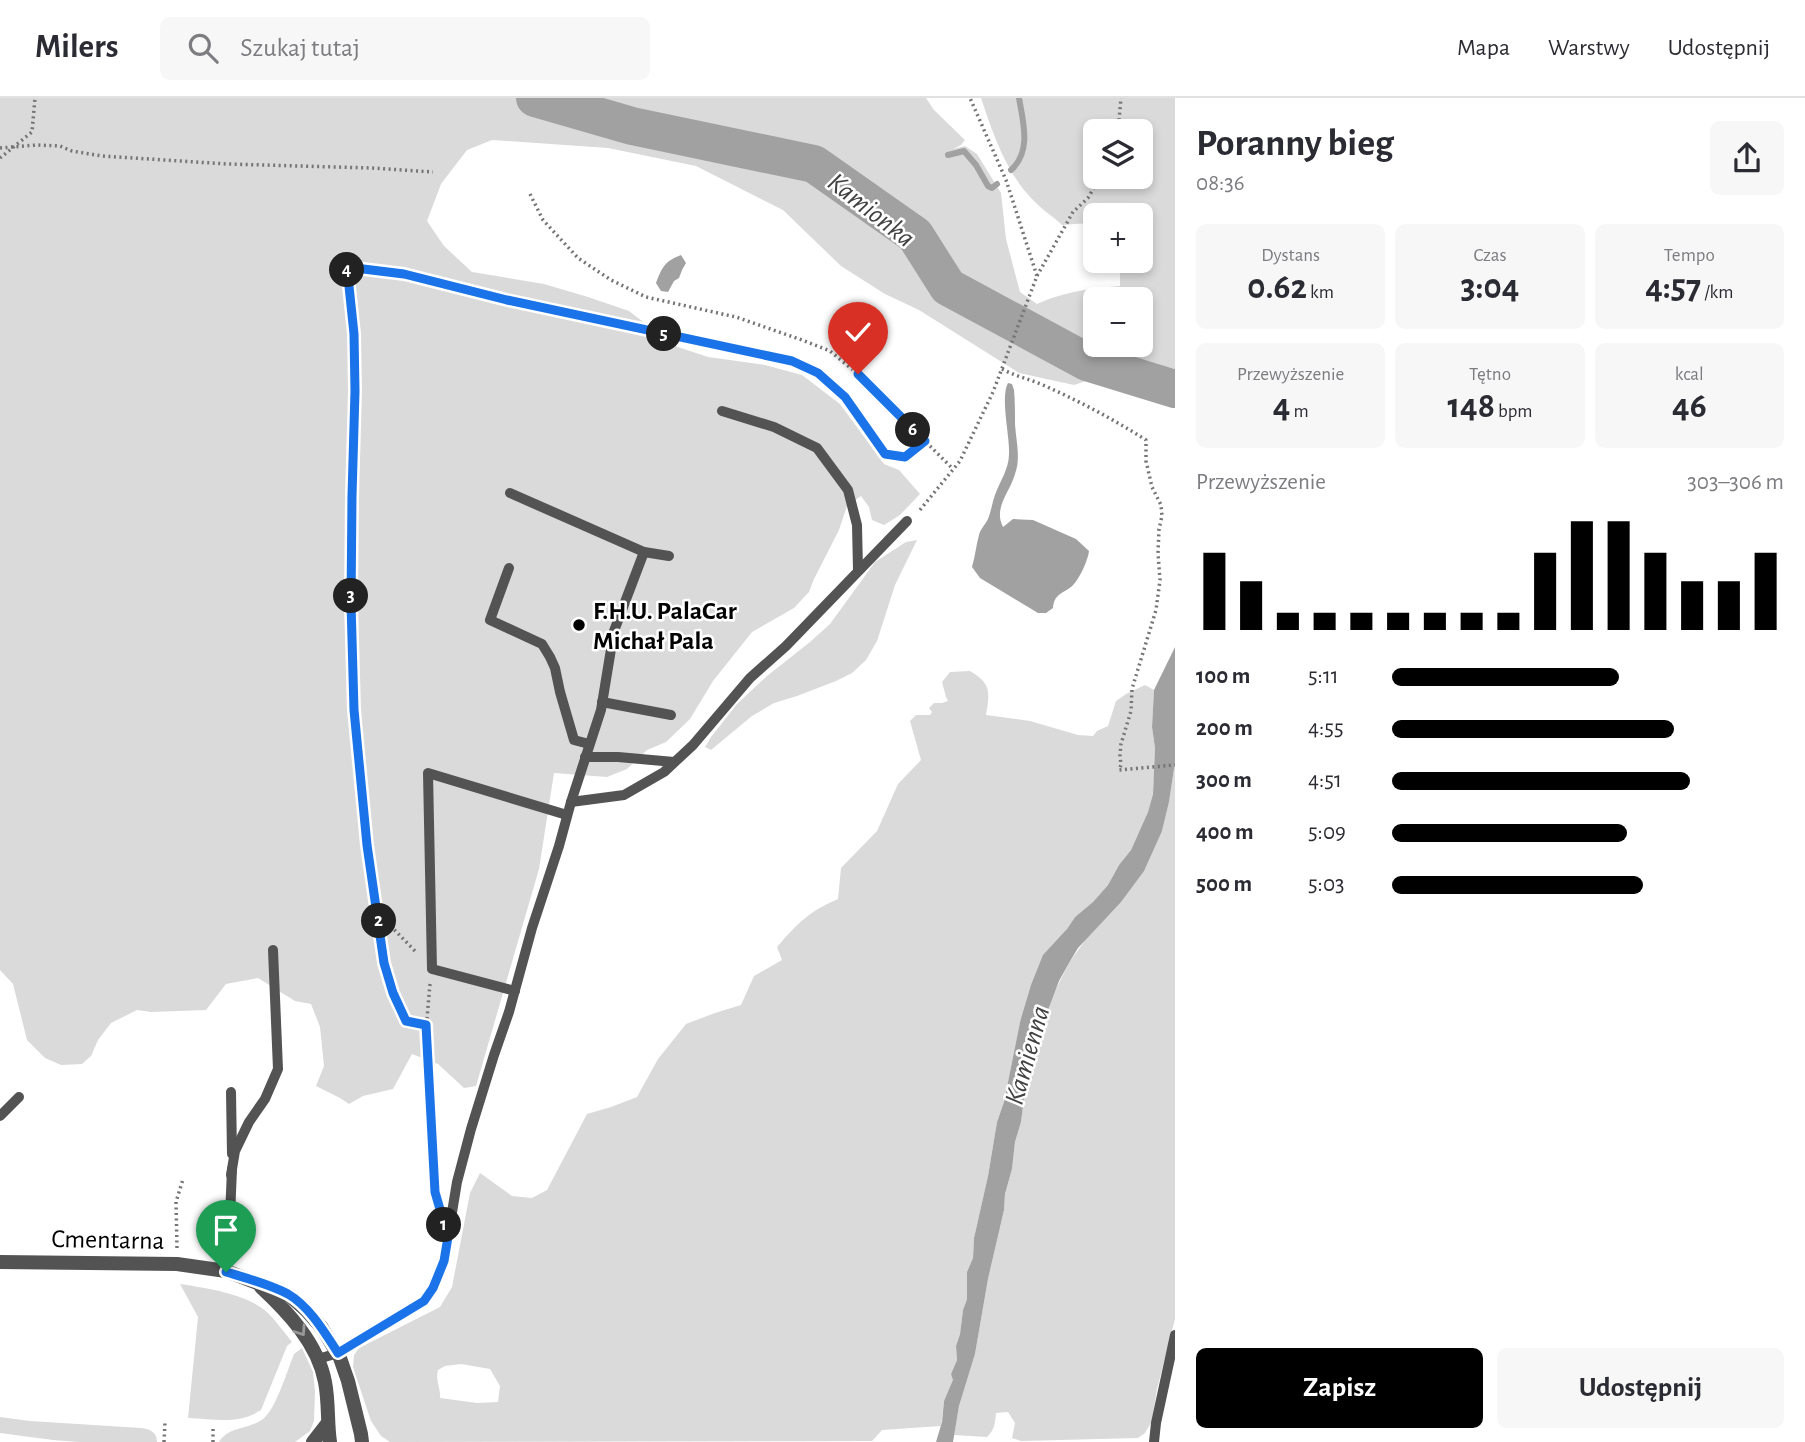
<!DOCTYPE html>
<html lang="pl">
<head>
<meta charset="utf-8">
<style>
	:root { --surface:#fff; --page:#f7f7f7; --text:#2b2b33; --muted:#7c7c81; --line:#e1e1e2; --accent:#000 }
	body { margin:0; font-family:"Alegreya Sans",sans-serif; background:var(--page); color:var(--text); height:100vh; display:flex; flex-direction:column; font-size:26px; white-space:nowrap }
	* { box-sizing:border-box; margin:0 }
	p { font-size:23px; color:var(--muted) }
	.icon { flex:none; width:38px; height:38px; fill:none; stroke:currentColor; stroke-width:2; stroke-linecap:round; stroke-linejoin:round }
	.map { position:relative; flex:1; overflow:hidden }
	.sheet { display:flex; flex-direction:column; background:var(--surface); width:630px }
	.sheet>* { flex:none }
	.tools { position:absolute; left:1083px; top:21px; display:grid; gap:14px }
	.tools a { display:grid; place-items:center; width:70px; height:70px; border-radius:10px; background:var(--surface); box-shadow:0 4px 10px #0003; font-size:35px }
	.pin { position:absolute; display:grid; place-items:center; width:60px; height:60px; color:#fff; margin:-72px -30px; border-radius:50% 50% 50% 0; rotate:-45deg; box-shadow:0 0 7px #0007 }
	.pin .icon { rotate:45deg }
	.km { position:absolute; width:35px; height:35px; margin:-18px; border-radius:50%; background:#222; color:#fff; font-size:19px; line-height:35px; text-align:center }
	.round { display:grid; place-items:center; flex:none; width:74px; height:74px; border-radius:10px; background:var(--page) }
	.summary { display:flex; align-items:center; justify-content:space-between; height:119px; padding:0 21px }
	h1 { font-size:38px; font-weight:600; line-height:52px }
	.figures { display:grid; grid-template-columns:repeat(3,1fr); gap:10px; height:119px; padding:7px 21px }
	.figures div { display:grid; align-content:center; border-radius:10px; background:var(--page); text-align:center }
	.figures b { font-size:35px; font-weight:600 }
	.figures small { font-size:19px; font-weight:400 }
	.figures p { font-size:19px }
	.chart { height:196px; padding:14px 21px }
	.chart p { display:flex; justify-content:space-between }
	.chart svg { width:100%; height:126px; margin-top:7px; stroke:var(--accent); stroke-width:6 }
	.primary-button { display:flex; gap:14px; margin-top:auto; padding:14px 21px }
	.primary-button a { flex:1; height:80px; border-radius:10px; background:var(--accent); color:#fff; font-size:28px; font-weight:600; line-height:80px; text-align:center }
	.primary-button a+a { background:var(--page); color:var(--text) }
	ul { padding:0 21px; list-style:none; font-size:23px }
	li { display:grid; grid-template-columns:112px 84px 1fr; align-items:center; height:52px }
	li i { height:18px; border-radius:9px; background:var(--accent) }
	header { display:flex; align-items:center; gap:42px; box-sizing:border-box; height:98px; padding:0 35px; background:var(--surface); border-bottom:2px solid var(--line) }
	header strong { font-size:33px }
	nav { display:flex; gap:38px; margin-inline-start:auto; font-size:24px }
	.search { width:490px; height:63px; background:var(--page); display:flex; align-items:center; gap:18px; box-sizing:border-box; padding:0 24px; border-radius:10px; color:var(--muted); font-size:26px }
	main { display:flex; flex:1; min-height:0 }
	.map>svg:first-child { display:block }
</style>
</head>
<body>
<header>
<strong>Milers</strong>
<div class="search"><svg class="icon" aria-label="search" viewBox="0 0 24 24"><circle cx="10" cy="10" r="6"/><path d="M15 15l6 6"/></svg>Szukaj tutaj</div>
<nav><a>Mapa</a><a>Warstwy</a><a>Udostępnij</a></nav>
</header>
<main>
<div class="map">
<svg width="1175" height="1344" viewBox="0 0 1175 1344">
	<rect width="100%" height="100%" fill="#fff"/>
	<!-- green -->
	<g fill="#dadada" fill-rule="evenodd">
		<path d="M0,0h926l8,12 31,30 -4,5 -8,4 12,-3 12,8 24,39 5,46 14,53 17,12c29,-13 52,-15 83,-18v-17l-3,-8h24v-46h-45l-1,11 -6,-3 -27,2c-9,-9 -20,-15 -29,-25 -27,-27 -40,-66 -52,-102h194v287l-51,-24 -17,-1 -4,-15 -5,32 -24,8 -55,-12 -100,-63 -34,-16 -44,-28 -58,-56 -87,-44 -88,-18 -116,-8 -25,10 -26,34 -14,37 17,25 28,26 72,12 44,13 41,14 13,10 18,20 48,16 57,8 37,10 38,29 44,60 15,6 21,24 -20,21 -16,10 -12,-5 -3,-13 -8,-11 -14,10 -8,24 -25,49 -5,13 -15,16 -42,24 -39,49 -23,38 -24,23 -19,8 -20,19 -20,8 -53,-4 -15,96 -63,217 -12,2 -26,-24 -26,-10 -19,35 -30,7 -14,8 -9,-6 -24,-12 8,-20 -4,-39 -9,-23 -16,-3 -37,-23 -32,6 -20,26 -55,2 -14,-2 -26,13 -13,17 -7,16 -9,8 -21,1 -16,-7 -18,-18 -14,-56 -13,-14zM1096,33h45v46h-45zM1096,201h45v46h-45z"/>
		<polygon points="917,442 895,487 877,543 866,562 852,575 836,583 797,598 774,605 752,618 711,652 705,649 711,639 737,606 767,578 810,544 830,526 875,464 906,444"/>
		<path d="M970,573c21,12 20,21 16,44l44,6 48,14 15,1 4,-5 11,-5 8,-25 10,-7 19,-9 9,5 -2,37 3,21 -2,46 -5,18 -17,38 -12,15 -11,20 -15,17 -18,15 -8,12 -41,79 -6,14 -16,80 -7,20 -9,54 -14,62 -1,20 -6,14v27l-4,11 -3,24 -4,12 1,14 -6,14 3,6 -10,21 -3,25 -59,4 -10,11 -482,1 -9,-6 -10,-15 -18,-54 1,-12 5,-7 81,-41 12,-20 18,-94 10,-20 32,23 20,2 15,-8 40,-76 24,-7 26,-10 21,-38 28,-35 29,-11 26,-8 13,-29 28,-16 -5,-13c21,-24 31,-35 61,-48l3,-31 36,-37 21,-47 23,-24 -11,-39 6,-6h14l2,-3 -3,-4 5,-5h8l6,-2 -2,-4 -4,-15 8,-10zM461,1266l29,5 10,17 -2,16 -21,1 -37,-5c1,-10 -5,-18 -2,-28l7,-4z"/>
		<path d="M1175,664v557l-18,70 -5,32 -7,12 -7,5 -117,3 -9,-3 3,-15 -7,-11 -12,1c-1,9 -1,17 -9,24l-33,-2 5,-29 16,-52 13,-75 16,-69 1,-16 7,-25 3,-27 6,-20 6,-46 13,-45 11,-32 18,-36 93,-132 7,-29z"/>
		<path d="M180,1186c27,4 67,10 87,28 9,9 17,20 25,30l-5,4 -26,64c-23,15 -46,9 -73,8l10,-101z"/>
		<path d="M302,1250l11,24 2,19 -1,30 -4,10 -15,11h-76c10,-16 29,-12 44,-23 13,-10 24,-48 31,-65z"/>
		<path d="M0,1319l30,4 111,7c9,1 16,4 16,14h-77l-27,-2 -53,-7z"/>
	</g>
	<!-- water -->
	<g fill="#a1a1a1">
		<path d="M681,157l5,8 -4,7 -3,8 -5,3 -6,11 -7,-1 -5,-8c6,-16 9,-22 25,-28z"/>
		<path d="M1008,285l4,1 2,6c1,11 1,23 1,34 1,17 6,34 0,50 -5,18 -22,34 -12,53l10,-8 20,1 43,19 13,12c-1,9 -10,30 -18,36 -10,7 -17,8 -18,21l-7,5h-8l-58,-35 -8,-11c3,-10 4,-21 7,-32 1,-5 5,-9 8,-14 4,-8 5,-18 8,-26 5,-14 14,-26 14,-41 1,-17 -9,-57 -1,-71z"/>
		<polygon points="1175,549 1175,664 1169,704 1162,733 1144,773 1121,804 1078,850 1069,865 1059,883 1040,933 1027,978 1021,1024 1015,1044 1012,1071 1005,1096 1004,1112 988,1181 975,1256 959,1308 953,1344 936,1344 942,1324 944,1303 953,1282 951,1276 957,1262 956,1248 960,1236 963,1212 967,1201 967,1174 973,1160 974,1140 988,1078 997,1024 1004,1004 1020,924 1031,887 1043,857 1067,831 1075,819 1093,804 1108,787 1119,767 1131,752 1148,714 1153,696 1155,650 1152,629 1154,592"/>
	</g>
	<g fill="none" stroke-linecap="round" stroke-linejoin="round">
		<!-- stream -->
		<g stroke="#a1a1a1" stroke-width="6">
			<polyline points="948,57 964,53 976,67 988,88 992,90 997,86"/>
			<path d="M1011,72c21,-19 12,-48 8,-72"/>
		</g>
		<!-- river -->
		<polyline stroke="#a1a1a1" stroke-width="38" points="535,0 632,28 814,66 915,137 948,189 1087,264 1175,291"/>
		<!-- path -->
		<g stroke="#757575" stroke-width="3.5" stroke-dasharray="2 3.5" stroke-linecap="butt">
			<polyline points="1118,33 1121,0"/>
			<polyline points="0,50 37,47 60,48 72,53 102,58 227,66 372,70 433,74"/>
			<polyline points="0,60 32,34 35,0"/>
			<polyline points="530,96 543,122 578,160 611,182 646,199 736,219 802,242 830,253 858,276 953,371"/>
			<polyline points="1037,178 1073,114 1088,100 1100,79"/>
			<path d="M1002,271c13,7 27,10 41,16 36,16 70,34 103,55v21l6,26 9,18 1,11 -3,13 -1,24 2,27 -4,30 -24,79 -1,22 -10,33 -1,11 1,10 -2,5 56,-5"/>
			<polyline points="920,412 960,363 993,294 1037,178 1006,82 970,0"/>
			<polyline points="379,816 415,853"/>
			<polyline points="430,886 426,932 435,1094 437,1101"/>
			<polyline points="426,927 406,923 393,895 384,865 367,748 354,612 351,505 352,398 355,293 354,236 347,169 404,176 507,202 792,263 818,275 845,299 885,356 905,359 924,343"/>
			<polyline points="177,1150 176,1104 183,1081"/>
			<polyline points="164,1344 165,1324"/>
			<polyline points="213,1344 213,1328"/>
		</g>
		<!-- service -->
		<g stroke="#535353" stroke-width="10">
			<polyline points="722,313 774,329 817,350 848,392 857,427 858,472"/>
			<polyline points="644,454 669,458"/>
			<polyline points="509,470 490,522 542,546 550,559 555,570 560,594 574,642 589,646"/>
			<polyline points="602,604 671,617"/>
			<polyline points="585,659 618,659 674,664"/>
			<polyline points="571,704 624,697 664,674 693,647 750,580 786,548 907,423"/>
			<polyline points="515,893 432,871 428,675 567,717"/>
			<polyline points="231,994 232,1056"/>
			<polyline points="0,1018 19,999"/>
			<polyline points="231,1077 235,1053 249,1024 265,1001 278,971 273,852"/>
			<polyline points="226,1173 229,1142 232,1071"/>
			<polyline points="318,1261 338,1255 423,1203 433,1190 444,1163 457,1084 471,1031 494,957 509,914 532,830 559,748 571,704 601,612 614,533 644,454 510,395"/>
			<polyline points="1154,1344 1156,1325 1175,1237"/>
		</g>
		<!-- minor -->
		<g stroke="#535353" stroke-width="14">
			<polyline points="0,1164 177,1166 226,1173 289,1197 307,1213 322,1230 340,1260 348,1283 361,1336 362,1344"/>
			<path d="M261,1189c27,25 57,57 64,95 4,20 2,40 5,60"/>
			<polyline points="313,1344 327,1326"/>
		</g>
	</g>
	<!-- one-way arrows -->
	<defs><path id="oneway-chevron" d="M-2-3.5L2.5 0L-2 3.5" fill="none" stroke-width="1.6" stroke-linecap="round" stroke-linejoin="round" transform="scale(1.75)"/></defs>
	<use stroke="#989898" href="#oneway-chevron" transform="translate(301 1233) rotate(56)"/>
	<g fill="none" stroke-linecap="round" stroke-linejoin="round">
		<!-- route casing -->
		<g stroke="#fff" stroke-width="14">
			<path id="route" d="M226,1174c20,6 43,12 62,22 22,13 37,39 50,59l86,-52 9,-13 11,-27 4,-24 -13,-45 -9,-167 -20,-4 -13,-28 -9,-30 -17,-118 -13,-135 -3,-107 1,-107 3,-105 -1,-57 -7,-67 57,7 103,26 285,61 26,12 27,24 40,57 20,3 20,-16 -67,-67"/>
		</g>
		<!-- route -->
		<use href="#route" stroke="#1a73e8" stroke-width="9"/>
	</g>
	<!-- markers -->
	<circle fill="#000" stroke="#fff" stroke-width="2.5" cx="579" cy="527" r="7"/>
	<g text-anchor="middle" stroke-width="5" stroke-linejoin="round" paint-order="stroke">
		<!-- poi labels -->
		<g font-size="26" font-weight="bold" fill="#000" stroke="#fff" text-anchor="start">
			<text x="593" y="521">F.H.U. PalaCar<tspan x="593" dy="30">Michał Pala</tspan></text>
		</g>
		<!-- street labels -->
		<g font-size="26" fill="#000" stroke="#fff">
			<text transform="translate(108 1141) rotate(1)" y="9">Cmentarna</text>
		</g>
		<!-- water labels -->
		<g font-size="28" font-style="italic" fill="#424242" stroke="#fff">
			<text transform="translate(872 111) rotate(38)" y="10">Kamionka</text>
			<text transform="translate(1026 957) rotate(-74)" y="10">Kamienna</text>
		</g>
	</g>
</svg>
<div class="tools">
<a><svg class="icon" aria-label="layers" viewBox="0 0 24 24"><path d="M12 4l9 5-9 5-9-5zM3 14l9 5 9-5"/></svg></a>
<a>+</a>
<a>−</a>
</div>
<div class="pin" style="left:226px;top:1174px;background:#1e9e55"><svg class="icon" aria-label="arrive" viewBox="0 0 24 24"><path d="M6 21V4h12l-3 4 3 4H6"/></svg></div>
<div class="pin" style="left:858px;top:276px;background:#d93025"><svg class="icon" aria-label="check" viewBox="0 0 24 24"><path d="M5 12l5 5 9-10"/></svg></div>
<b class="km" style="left:444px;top:1127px">1</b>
<b class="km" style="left:379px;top:823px">2</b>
<b class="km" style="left:351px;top:498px">3</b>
<b class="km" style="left:347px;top:172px">4</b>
<b class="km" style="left:664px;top:236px">5</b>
<b class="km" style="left:913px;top:332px">6</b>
</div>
<section class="sheet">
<div class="summary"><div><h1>Poranny bieg</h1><p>08:36</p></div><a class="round"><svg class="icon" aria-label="share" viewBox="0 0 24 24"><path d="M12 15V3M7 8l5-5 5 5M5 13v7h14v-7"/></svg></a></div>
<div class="figures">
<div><p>Dystans</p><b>0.62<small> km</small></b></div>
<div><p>Czas</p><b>3:04</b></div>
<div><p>Tempo</p><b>4:57<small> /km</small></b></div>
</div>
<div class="figures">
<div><p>Przewyższenie</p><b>4<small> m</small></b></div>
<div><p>Tętno</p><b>148<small> bpm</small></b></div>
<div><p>kcal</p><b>46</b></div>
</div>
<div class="chart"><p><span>Przewyższenie</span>303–306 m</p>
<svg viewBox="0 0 160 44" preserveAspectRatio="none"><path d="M5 44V17M15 44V27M25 44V38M35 44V38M45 44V38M55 44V38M65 44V38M75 44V38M85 44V38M95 44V17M105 44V6M115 44V6M125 44V17M135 44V27M145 44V27M155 44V17"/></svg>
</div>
<ul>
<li><b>100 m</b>5:11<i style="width:58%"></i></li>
<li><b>200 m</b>4:55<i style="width:72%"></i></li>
<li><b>300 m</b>4:51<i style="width:76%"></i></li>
<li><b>400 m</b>5:09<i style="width:60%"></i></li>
<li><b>500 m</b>5:03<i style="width:64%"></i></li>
</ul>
<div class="primary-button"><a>Zapisz</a><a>Udostępnij</a></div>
</section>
</main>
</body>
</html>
